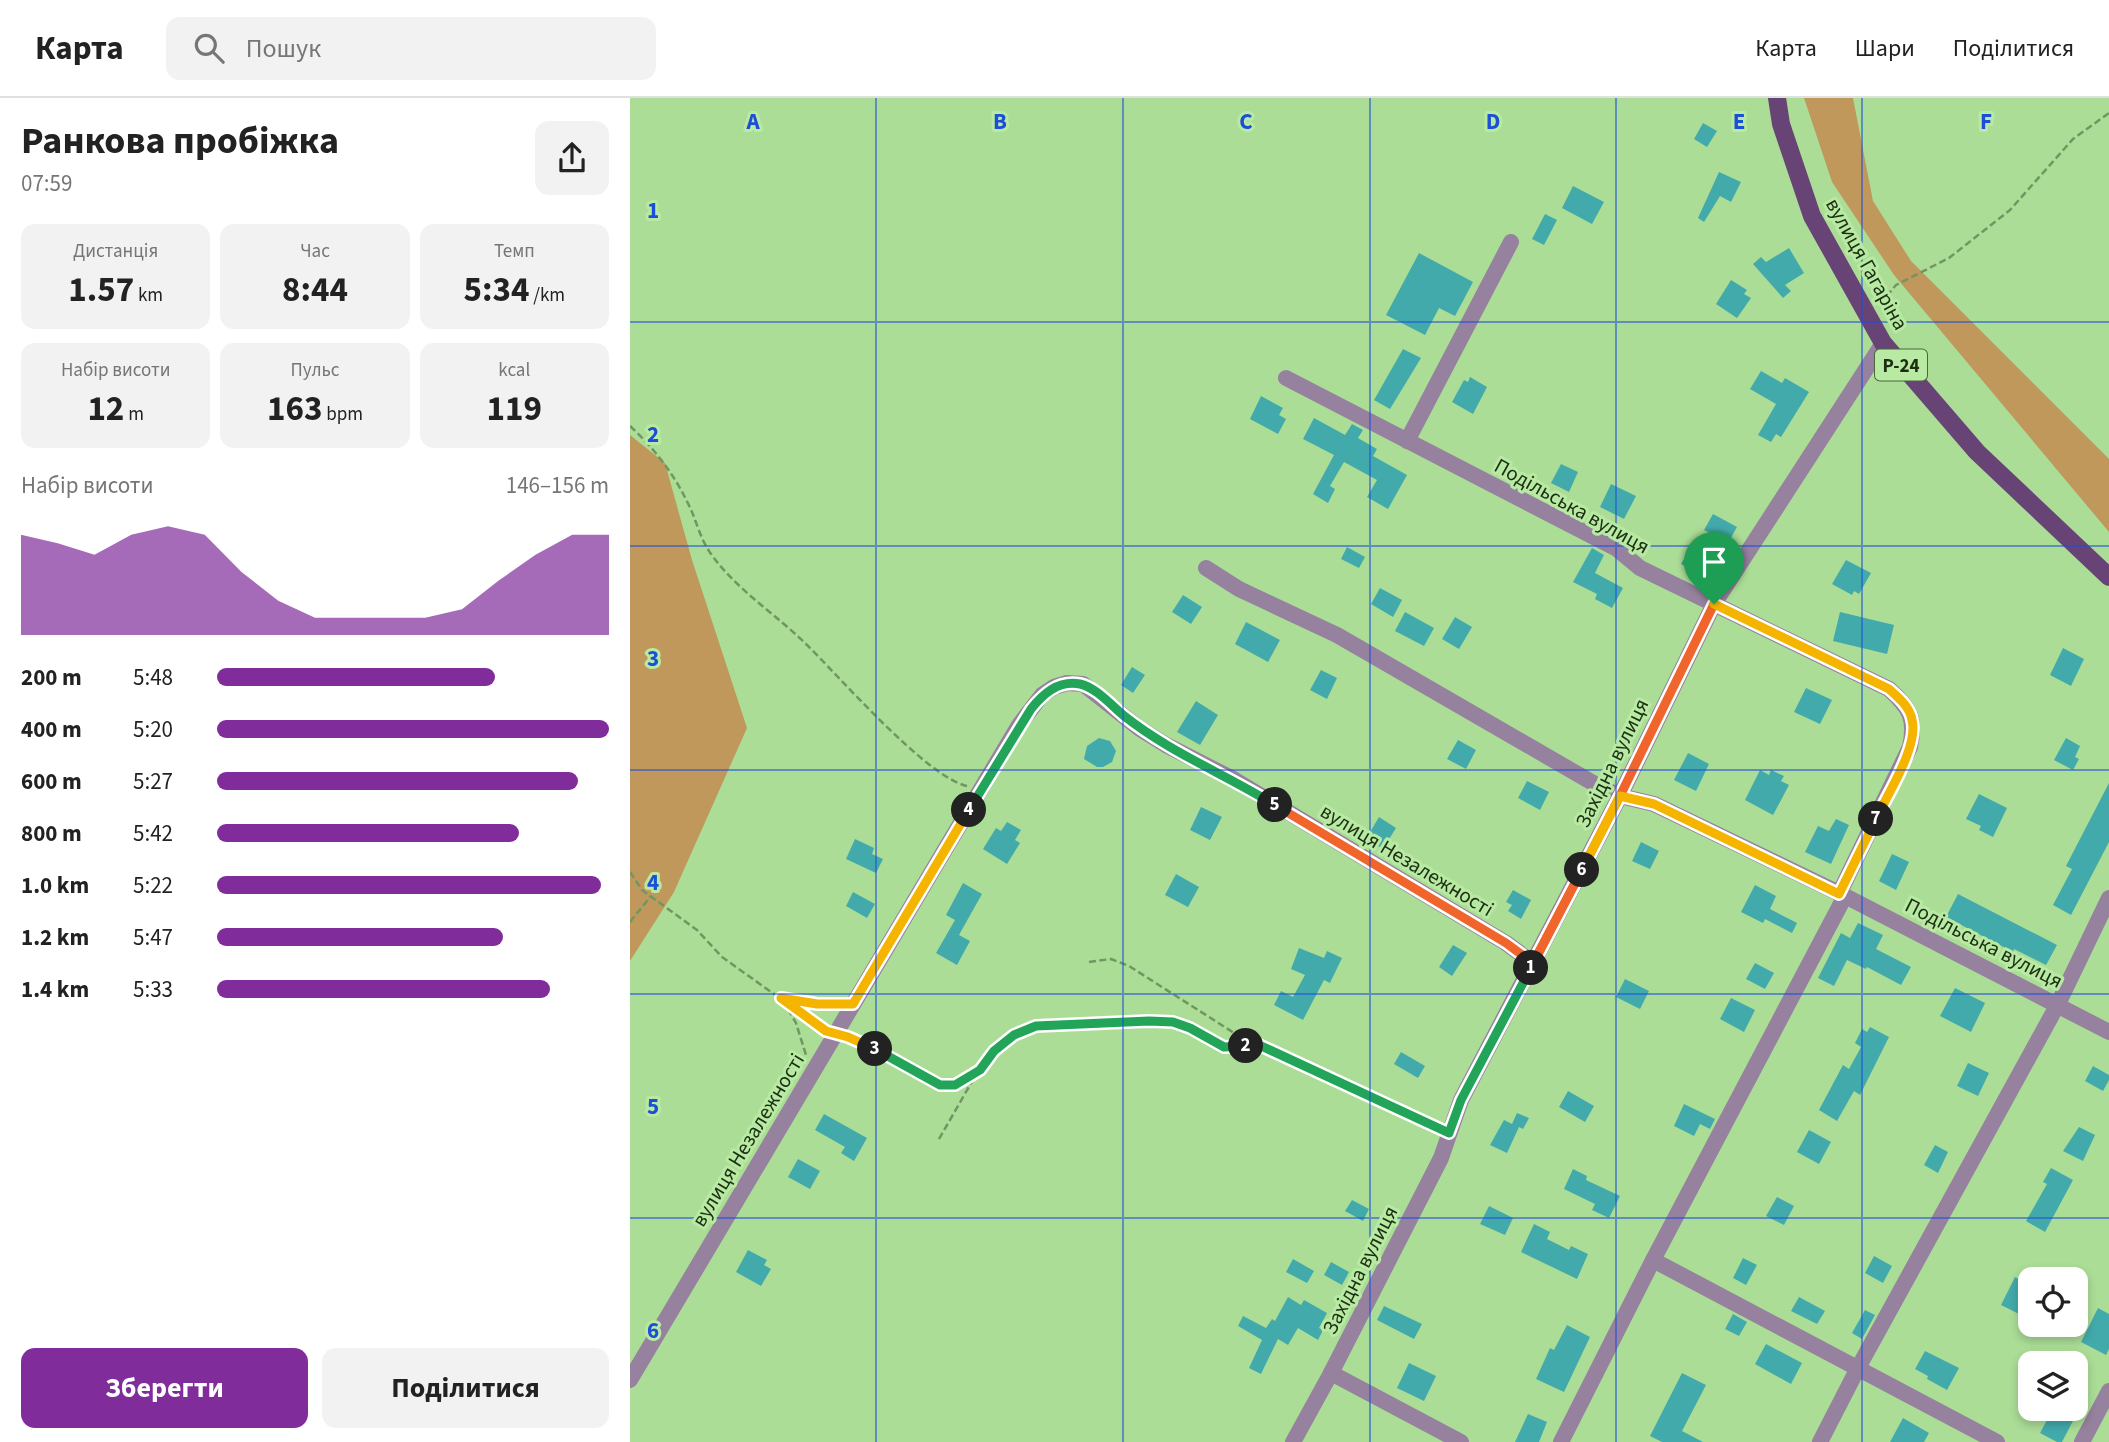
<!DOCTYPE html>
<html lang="uk">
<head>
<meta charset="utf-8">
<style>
	:root { --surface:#fff; --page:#f2f2f2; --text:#222; --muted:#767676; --line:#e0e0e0; --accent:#802c9b }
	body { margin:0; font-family:"Source Sans 3",sans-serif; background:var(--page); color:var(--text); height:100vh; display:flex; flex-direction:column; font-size:26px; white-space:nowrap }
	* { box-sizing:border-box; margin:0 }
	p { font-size:23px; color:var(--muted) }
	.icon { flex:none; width:38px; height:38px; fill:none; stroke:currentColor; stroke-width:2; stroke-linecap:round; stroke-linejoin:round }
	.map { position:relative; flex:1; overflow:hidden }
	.side { display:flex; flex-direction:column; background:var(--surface); width:630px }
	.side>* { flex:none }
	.fabs { position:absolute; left:1388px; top:1169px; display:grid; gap:14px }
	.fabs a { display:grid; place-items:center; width:70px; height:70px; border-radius:14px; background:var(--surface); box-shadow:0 4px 10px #0003; font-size:35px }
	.pin { position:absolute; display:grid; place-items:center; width:60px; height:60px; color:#fff; margin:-72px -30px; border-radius:50% 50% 50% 0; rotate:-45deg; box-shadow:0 0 7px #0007 }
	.pin .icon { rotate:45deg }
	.km { position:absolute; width:35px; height:35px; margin:-18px; border-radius:50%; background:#222; color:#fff; font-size:19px; line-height:35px; text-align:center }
	.round { display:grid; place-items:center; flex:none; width:74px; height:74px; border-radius:14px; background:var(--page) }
	.head { display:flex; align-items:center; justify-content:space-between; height:119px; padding:0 21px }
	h1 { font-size:38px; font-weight:700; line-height:52px }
	.metrics { display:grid; grid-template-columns:repeat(3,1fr); gap:10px; height:119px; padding:7px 21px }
	.metrics div { display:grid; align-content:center; border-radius:14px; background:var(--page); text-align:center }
	.metrics b { font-size:35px; font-weight:700 }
	.metrics small { font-size:19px; font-weight:400 }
	.metrics p { font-size:19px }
	.chart { height:196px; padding:14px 21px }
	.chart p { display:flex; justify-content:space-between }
	.chart svg { width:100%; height:126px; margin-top:7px; fill:var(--accent); opacity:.7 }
	.button { display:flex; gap:14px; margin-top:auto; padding:14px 21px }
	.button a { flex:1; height:80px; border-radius:14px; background:var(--accent); color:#fff; font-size:28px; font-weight:700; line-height:80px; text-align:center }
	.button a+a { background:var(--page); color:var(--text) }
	ul { padding:0 21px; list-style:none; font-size:23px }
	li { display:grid; grid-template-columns:112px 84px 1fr; align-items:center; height:52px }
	li i { height:18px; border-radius:9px; background:var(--accent) }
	header { display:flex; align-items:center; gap:42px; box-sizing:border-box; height:98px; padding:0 35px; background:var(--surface); border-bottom:2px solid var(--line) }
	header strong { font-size:33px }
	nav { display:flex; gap:38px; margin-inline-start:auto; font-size:24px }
	.search { width:490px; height:63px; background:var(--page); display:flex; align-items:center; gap:18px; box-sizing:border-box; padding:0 24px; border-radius:14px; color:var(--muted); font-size:26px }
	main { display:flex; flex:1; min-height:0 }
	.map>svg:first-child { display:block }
</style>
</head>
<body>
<header>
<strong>Карта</strong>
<div class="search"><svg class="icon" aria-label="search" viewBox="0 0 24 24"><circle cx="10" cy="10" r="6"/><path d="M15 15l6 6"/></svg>Пошук</div>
<nav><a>Карта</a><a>Шари</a><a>Поділитися</a></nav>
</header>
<main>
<section class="side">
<div class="head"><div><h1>Ранкова пробіжка</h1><p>07:59</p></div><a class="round"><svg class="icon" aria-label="share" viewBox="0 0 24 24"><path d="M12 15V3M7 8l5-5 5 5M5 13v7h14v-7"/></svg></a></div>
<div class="metrics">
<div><p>Дистанція</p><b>1.57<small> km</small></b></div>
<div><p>Час</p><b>8:44</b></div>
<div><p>Темп</p><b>5:34<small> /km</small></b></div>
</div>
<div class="metrics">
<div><p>Набір висоти</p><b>12<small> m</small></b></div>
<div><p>Пульс</p><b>163<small> bpm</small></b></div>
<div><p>kcal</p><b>119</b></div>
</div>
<div class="chart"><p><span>Набір висоти</span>146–156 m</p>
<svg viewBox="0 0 160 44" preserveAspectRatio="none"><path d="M0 44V9L10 12L20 16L30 9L40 6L50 9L60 22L70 32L80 38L90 38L100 38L110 38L120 35L130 25L140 16L150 9L160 9V44z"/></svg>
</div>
<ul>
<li><b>200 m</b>5:48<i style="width:71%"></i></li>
<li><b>400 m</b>5:20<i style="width:100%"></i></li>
<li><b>600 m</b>5:27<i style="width:92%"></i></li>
<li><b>800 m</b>5:42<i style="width:77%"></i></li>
<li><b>1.0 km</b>5:22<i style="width:98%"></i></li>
<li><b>1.2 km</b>5:47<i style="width:73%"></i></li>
<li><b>1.4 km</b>5:33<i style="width:85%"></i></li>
</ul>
<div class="button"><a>Зберегти</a><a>Поділитися</a></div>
</section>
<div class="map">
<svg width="1479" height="1344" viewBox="0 0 1479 1344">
	<rect width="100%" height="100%" fill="#abdd97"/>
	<!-- green -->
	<g fill="#c0985b">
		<polygon points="1174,0 1223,0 1243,103 1281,163 1479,361 1479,434 1264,177 1202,84"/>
		<polygon points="0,337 35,365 62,462 117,630 44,794 0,863"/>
	</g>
	<!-- building -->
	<g fill="#43aaac">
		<polygon points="1073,25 1087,33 1077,49 1064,41"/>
		<polygon points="1089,74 1111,84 1101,104 1090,98 1074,124 1068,120"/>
		<polygon points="943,88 974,104 962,126 932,110"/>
		<polygon points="915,116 927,122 914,147 902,141"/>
		<polygon points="1159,150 1174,175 1155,187 1161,193 1153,200 1123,166 1131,159 1136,164"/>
		<polygon points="789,155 843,184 825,218 809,210 795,237 756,217"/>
		<polygon points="1101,182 1117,192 1114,196 1121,200 1107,220 1086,206"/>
		<polygon points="773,251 791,260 760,311 744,302"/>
		<polygon points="1131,273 1152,285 1155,280 1179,294 1151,339 1146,336 1141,344 1128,337 1146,306 1120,291"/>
		<polygon points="840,279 857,289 843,316 822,304 834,282 838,284"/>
		<polygon points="631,298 653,310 649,317 656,321 648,336 620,321"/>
		<polygon points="684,320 715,337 722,326 733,332 728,340 747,351 743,358 777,377 758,411 737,399 747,382 714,364 700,388 705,391 698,405 683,396 704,357 673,341"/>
		<polygon points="931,366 948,374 939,394 921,385"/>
		<polygon points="981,386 1006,398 994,421 970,409"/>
		<polygon points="1083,416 1107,429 1098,445 1074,432"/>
		<polygon points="717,449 735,459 729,470 711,461"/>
		<polygon points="1061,449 1092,468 1080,489 1062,479 1065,474 1051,466"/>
		<polygon points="962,450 974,457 965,475 993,490 982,510 965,501 967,496 943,484"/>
		<polygon points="1216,462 1241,475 1229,496 1224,493 1222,497 1202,486"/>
		<polygon points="750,490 772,502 763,519 741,506"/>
		<polygon points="553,497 572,509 561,526 542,514"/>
		<polygon points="775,514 804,530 794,548 765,533"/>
		<polygon points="1210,514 1264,527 1257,556 1203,543"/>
		<polygon points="825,519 842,529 829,551 812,541"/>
		<polygon points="616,524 650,542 638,564 605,546"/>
		<polygon points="1433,550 1454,561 1441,588 1420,577"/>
		<polygon points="502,569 515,577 503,595 491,587"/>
		<polygon points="691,572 707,580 697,601 680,592"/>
		<polygon points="1176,590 1202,602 1190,626 1164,614"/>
		<polygon points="566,603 588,617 570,647 547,634"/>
		<polygon points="469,640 480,643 486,653 482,664 473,669 467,669 454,661 457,648"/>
		<polygon points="1436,640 1450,648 1445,659 1449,661 1443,672 1424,662"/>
		<polygon points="828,642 846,652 836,671 817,661"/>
		<polygon points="1058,655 1079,666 1066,693 1044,682"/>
		<polygon points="1130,672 1139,677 1141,672 1154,678 1151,683 1159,687 1143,717 1115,702"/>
		<polygon points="897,683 919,694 910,712 888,700"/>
		<polygon points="1479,685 1479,744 1441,817 1423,807 1442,771 1436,768"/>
		<polygon points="1349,696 1377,710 1363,739 1349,732 1351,728 1336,721"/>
		<polygon points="571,709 592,719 580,742 560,732"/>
		<polygon points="749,719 766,730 753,751 736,741"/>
		<polygon points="1206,721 1219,727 1201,766 1175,754 1188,728 1199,733"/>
		<polygon points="377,724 391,732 385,742 390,745 377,766 353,751 366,730 371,733"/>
		<polygon points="225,741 244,750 242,756 253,761 246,775 216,761"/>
		<polygon points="1011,744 1029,753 1020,771 1002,763"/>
		<polygon points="1262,756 1279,764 1266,792 1249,783"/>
		<polygon points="546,776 569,789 558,809 535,797"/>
		<polygon points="333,785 352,796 329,837 340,843 327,867 306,855 325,822 316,817"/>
		<polygon points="1125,787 1146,798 1140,811 1167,825 1162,835 1135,821 1133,825 1111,814"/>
		<polygon points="883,792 901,802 891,821 878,813 882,807 876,804"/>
		<polygon points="223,794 245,806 237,820 216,808"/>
		<polygon points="1328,796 1427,847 1416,867 1384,851 1383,854 1316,819"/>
		<polygon points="1228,825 1253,837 1246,851 1281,869 1271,887 1237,869 1236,871 1217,862 1204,888 1188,880 1211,835 1220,840"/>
		<polygon points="823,847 837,855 822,878 809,869"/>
		<polygon points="669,850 694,860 697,853 712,860 700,885 694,882 673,922 644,907 651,893 663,899 675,877 661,871"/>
		<polygon points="1125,865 1144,875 1135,891 1116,881"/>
		<polygon points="995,881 1019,893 1010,911 986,899"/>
		<polygon points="1325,890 1355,905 1341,934 1310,918"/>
		<polygon points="1101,900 1125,912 1114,934 1090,921"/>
		<polygon points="1240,929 1259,939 1230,997 1224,993 1207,1023 1189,1012 1213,967 1219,971 1231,949 1225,945 1232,931 1237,934"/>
		<polygon points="771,954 795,968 788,980 764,966"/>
		<polygon points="1338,965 1359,975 1348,998 1327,988"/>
		<polygon points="1463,968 1479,977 1479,982 1473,993 1455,983"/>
		<polygon points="938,993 964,1008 955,1024 929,1009"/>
		<polygon points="1054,1006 1085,1021 1080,1031 1070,1026 1064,1038 1044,1028"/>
		<polygon points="887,1015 899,1020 893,1031 889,1029 877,1055 860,1047 874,1022 882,1026"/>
		<polygon points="194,1016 237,1040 224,1063 211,1055 215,1049 185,1032"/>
		<polygon points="1449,1029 1465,1037 1453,1063 1433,1053"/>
		<polygon points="1179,1032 1201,1044 1189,1066 1167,1054"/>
		<polygon points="1305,1047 1318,1054 1308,1075 1294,1067"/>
		<polygon points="168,1061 190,1073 180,1091 158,1079"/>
		<polygon points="1421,1070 1443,1082 1415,1134 1396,1123 1417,1086 1413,1084"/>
		<polygon points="943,1071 957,1078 956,1082 990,1098 979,1120 962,1112 965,1106 934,1091"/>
		<polygon points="1147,1099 1164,1108 1154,1127 1136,1118"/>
		<polygon points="722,1102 739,1111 733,1123 715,1113"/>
		<polygon points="859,1108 883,1120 875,1137 850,1126"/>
		<polygon points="904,1126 920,1134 917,1141 939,1152 941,1148 958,1156 947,1181 891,1154"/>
		<polygon points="118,1152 137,1162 134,1167 141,1171 131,1188 106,1174"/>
		<polygon points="1244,1158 1262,1168 1253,1185 1235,1175"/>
		<polygon points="1113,1160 1127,1167 1116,1187 1103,1180"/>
		<polygon points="663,1161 684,1173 677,1185 656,1174"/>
		<polygon points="701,1164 719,1174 712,1187 694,1177"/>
		<polygon points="1385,1179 1400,1187 1400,1205 1393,1218 1371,1207"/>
		<polygon points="658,1199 671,1207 674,1202 697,1215 689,1230 693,1232 688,1242 668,1230 658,1247 648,1241 631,1276 619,1270 632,1242 608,1228 613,1218 636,1230 642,1221 645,1223"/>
		<polygon points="1169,1199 1195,1213 1187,1226 1161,1213"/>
		<polygon points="754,1208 792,1226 784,1241 747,1222"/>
		<polygon points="1468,1210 1479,1216 1479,1251 1476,1257 1451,1244"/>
		<polygon points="1235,1212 1245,1217 1232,1241 1222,1235"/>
		<polygon points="1103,1216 1117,1224 1109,1238 1095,1231"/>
		<polygon points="937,1227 960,1239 934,1294 906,1281 920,1250 924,1252"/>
		<polygon points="1136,1246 1172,1265 1161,1286 1125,1266"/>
		<polygon points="1295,1253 1329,1270 1317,1292 1297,1281 1298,1278 1285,1271"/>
		<polygon points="779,1265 806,1278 794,1303 767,1290"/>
		<polygon points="1052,1275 1076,1287 1052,1333 1073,1344 1032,1344 1020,1338"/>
		<polygon points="1423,1311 1434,1311 1446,1317 1432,1344 1427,1344 1410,1335"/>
		<polygon points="898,1316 917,1324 909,1344 885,1344"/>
		<polygon points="1273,1320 1299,1335 1294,1344 1260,1344"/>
	</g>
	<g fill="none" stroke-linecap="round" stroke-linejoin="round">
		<!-- path -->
		<g stroke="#709661" stroke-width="2.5" stroke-dasharray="7 3.5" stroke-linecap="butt">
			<polyline points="1250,206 1266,187 1319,160 1380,112 1443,41 1479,15"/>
			<path d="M0,328c27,25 47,52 62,86 5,12 9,27 17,39 25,37 64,61 96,92 33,32 121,134 162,143"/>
			<polyline points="0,774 12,792 67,832 92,859 193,931"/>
			<polyline points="0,824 21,798"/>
			<polyline points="459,864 481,861 499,868 612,940 806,1030"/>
			<polyline points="154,900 187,906 206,907"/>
			<polyline points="153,902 166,925 176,957"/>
			<polyline points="219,939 241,947 310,987 325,987 350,972"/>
			<polyline points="309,1041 344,980 364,953 384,937 406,928 519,923 543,924 594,949 609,950 627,946"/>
		</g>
		<!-- street -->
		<g stroke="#96819e" stroke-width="16">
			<path d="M656,280l331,171 23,19 249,121c21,19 27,30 21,58l-71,147"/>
			<polyline points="777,343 881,144"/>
			<polyline points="576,470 609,491 707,537 970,689 990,698 1024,706 1215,798 1479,934"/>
			<polyline points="1023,1162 1367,1344"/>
			<polyline points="701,1275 831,1344"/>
			<polyline points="0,1282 389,627 412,597 424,589 437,585 453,586 510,631 536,647 605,682 876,845 903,865"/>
			<polyline points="663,1344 701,1275 811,1060 831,1002 990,698 1084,506 1253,245"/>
			<polyline points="931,1344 1023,1162 1215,798"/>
			<polyline points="1190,1344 1228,1270 1428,906 1479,800"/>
			<polyline points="1452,1344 1479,1293"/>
		</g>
		<!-- primary -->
		<polyline stroke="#684375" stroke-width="18" points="1147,0 1151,26 1182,118 1253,245 1347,354 1479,479"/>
	</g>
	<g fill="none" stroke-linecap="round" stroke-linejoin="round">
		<!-- split-1 casing -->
		<g stroke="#fff" stroke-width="14">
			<polyline id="split-1" points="901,870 990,698 1084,506"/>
		</g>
		<!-- split-2 casing -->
		<g stroke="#fff" stroke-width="14">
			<polyline id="split-2" points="616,948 627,946 819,1035 831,1002 901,870"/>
		</g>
		<!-- split-3 casing -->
		<g stroke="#fff" stroke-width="14">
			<polyline id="split-3" points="245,951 310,987 325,987 350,972 364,953 384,937 406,928 519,923 543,924 560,930 594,949 616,948"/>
		</g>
		<!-- split-4 casing -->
		<g stroke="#fff" stroke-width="14">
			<polyline id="split-4" points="245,951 218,939 196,933 151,900 187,906 223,906 339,712"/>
		</g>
		<!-- split-5 casing -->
		<g stroke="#fff" stroke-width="14">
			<path id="split-5" d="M339,712l62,-101c12,-15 27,-29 49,-25 15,3 31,21 43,31 46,37 102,59 152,90"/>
		</g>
		<!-- split-6 casing -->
		<g stroke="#fff" stroke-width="14">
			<polyline id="split-6" points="645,707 876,845 903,865 952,772"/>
		</g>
		<!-- split-7 casing -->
		<g stroke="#fff" stroke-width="14">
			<polyline id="split-7" points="952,772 990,698 1024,706 1209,796 1246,721"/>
		</g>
		<!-- split-8 casing -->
		<g stroke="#fff" stroke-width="14">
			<path id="split-8" d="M1084,506l175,85c9,8 21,18 23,31 7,26 -25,75 -36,99"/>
		</g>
		<!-- split-1 -->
		<use href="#split-1" stroke="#f0652b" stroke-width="9"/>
		<!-- split-2 -->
		<use href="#split-2" stroke="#22a559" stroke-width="9"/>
		<!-- split-3 -->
		<use href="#split-3" stroke="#22a559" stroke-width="9"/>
		<!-- split-4 -->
		<use href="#split-4" stroke="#f5b400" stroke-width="9"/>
		<!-- split-5 -->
		<use href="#split-5" stroke="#22a559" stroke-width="9"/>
		<!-- split-6 -->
		<use href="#split-6" stroke="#f0652b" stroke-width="9"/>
		<!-- split-7 -->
		<use href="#split-7" stroke="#f5b400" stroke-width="9"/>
		<!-- split-8 -->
		<use href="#split-8" stroke="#f5b400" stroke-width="9"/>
	</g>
	<!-- grid -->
	<path fill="none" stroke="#1d4ed8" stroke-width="2" stroke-opacity="0.55" d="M246,0v1344M493,0v1344M740,0v1344M986,0v1344M1232,0v1344M0,224h1479M0,448h1479M0,672h1479M0,896h1479M0,1120h1479"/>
	<g text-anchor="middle" stroke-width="6" stroke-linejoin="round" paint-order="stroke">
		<!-- shield labels -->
		<rect fill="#b8eaa3" stroke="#4b673e" stroke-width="2" x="1245" y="251.5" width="52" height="31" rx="5"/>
		<g font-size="19" font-weight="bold" fill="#1c2f13">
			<text x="1271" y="274">Р-24</text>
		</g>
		<!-- street labels -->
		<g font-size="21" fill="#1c2f13" stroke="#b8eaa3">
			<text transform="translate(1237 166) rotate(61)" y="7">вулиця Гагаріна</text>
			<text transform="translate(942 408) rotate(29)" y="7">Подільська вулиця</text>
			<text transform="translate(982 665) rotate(-64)" y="7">Західна вулиця</text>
			<text transform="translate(777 762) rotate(31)" y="7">вулиця Незалежності</text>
			<text transform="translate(1354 845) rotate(27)" y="7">Подільська вулиця</text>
			<text transform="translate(118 1042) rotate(-59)" y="7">вулиця Незалежності</text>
			<text transform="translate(730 1172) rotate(-63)" y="7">Західна вулиця</text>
		</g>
	</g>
	<g font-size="23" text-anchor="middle" font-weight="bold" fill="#1d4ed8" stroke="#b8eaa3" stroke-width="6" stroke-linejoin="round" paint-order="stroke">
		<text x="123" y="31">A</text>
		<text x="370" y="31">B</text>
		<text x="616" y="31">C</text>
		<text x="863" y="31">D</text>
		<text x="1109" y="31">E</text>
		<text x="1356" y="31">F</text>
		<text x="23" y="120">1</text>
		<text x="23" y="344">2</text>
		<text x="23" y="568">3</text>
		<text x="23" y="792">4</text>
		<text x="23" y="1016">5</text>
		<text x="23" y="1240">6</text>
	</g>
</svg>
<div class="fabs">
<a><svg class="icon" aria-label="locate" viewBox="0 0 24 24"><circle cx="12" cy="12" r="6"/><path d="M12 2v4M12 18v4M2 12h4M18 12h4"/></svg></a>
<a><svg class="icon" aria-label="layers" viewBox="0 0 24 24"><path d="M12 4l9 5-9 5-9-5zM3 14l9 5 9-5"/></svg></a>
</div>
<div class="pin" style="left:1084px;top:506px;background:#1e9e55"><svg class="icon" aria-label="arrive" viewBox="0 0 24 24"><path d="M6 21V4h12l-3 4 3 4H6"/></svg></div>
<b class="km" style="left:901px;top:870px">1</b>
<b class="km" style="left:616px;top:948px">2</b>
<b class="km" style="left:245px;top:951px">3</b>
<b class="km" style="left:339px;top:712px">4</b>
<b class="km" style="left:645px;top:707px">5</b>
<b class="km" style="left:952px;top:772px">6</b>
<b class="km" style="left:1246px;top:721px">7</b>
</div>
</main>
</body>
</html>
